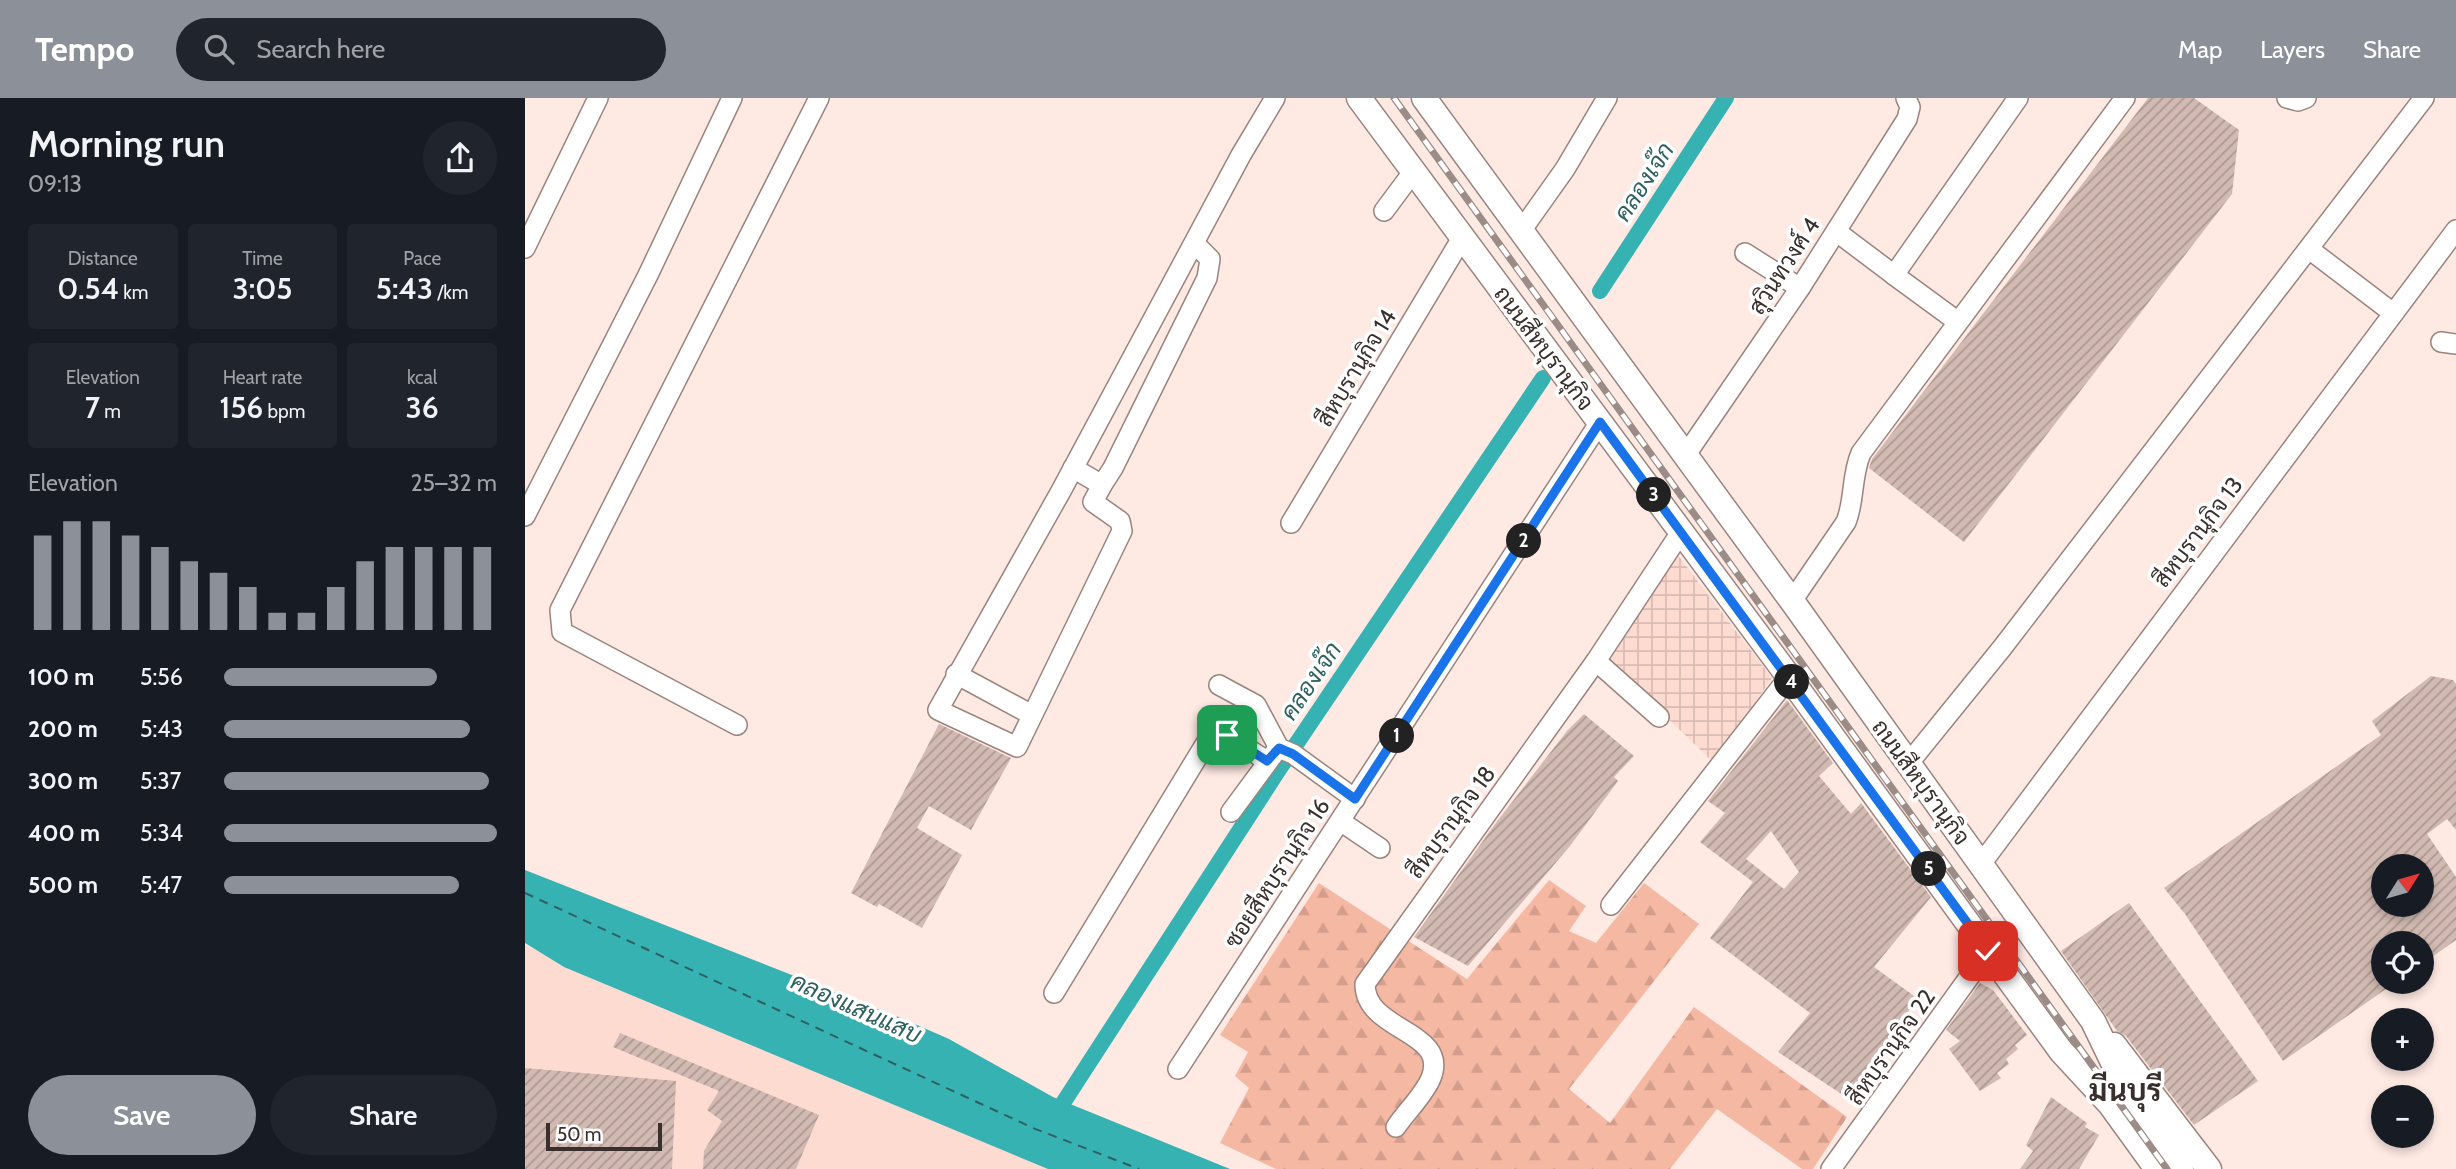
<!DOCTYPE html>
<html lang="en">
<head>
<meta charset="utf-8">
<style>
	:root { --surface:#171b24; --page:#20242c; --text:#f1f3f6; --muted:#9ea1a6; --accent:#8c9099 }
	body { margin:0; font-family:Cabin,Sarabun,sans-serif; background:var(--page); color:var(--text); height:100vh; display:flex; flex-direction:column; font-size:26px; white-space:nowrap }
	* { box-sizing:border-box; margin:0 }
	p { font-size:23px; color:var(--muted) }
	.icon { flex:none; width:38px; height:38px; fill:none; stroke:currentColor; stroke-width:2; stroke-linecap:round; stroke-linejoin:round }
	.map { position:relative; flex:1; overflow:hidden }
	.details { display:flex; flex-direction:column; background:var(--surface); width:525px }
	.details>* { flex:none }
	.needle { width:46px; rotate:53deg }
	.fabs { position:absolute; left:1846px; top:756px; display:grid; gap:14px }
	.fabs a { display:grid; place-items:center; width:63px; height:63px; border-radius:50%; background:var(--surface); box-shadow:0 4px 10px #0003; font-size:35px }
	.scale { position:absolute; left:21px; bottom:18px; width:116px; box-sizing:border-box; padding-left:7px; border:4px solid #392f2c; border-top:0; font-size:19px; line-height:24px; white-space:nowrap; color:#392f2c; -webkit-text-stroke:5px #fff; paint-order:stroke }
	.pin { position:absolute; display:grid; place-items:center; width:60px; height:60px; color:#fff; margin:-30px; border-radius:14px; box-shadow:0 4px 10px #0006 }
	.km { position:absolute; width:35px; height:35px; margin:-18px; border-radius:50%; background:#222; color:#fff; font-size:19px; line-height:35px; text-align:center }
	.round { display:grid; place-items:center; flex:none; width:74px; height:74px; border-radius:37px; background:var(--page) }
	.overview { display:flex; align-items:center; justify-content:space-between; height:119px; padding:0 28px }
	h1 { font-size:38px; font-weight:600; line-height:52px }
	.metrics { display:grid; grid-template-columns:repeat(3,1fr); gap:10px; height:119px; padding:7px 28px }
	.metrics div { display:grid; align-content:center; border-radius:7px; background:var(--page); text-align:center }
	.metrics b { font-size:30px; font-weight:600 }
	.metrics small { font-size:19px; font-weight:400 }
	.metrics p { font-size:19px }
	.chart { height:196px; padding:14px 28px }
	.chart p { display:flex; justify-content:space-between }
	.chart svg { width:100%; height:126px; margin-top:7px; stroke:var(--accent); stroke-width:6 }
	.primary-button { display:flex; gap:14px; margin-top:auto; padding:14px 28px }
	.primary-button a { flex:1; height:80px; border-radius:42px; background:var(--accent); color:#fff; font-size:28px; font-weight:600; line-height:80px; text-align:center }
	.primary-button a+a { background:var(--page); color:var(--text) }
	ul { padding:0 28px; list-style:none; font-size:23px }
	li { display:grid; grid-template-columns:112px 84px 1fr; align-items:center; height:52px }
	li i { height:18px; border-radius:9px; background:var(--accent) }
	header { display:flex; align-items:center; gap:42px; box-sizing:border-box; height:98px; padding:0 35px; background:var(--accent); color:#fff }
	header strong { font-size:33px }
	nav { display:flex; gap:38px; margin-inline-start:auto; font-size:24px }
	.search { width:490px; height:63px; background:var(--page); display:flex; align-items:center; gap:18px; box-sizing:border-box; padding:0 24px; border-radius:38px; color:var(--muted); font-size:26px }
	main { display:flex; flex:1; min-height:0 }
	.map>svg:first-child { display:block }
</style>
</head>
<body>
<header>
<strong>Tempo</strong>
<div class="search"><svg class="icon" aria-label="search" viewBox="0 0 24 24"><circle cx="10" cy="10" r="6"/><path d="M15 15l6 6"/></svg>Search here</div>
<nav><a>Map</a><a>Layers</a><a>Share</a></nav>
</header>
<main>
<section class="details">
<div class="overview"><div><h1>Morning run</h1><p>09:13</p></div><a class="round"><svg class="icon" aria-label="share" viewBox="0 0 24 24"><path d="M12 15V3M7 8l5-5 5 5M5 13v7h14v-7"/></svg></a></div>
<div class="metrics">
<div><p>Distance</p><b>0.54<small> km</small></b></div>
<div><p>Time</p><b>3:05</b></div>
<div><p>Pace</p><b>5:43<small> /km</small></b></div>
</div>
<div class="metrics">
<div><p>Elevation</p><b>7<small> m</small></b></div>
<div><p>Heart rate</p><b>156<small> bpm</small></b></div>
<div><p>kcal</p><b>36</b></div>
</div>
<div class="chart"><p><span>Elevation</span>25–32 m</p>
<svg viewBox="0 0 160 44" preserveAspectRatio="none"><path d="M5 44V11M15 44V6M25 44V6M35 44V11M45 44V15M55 44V20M65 44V24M75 44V29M85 44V38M95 44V38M105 44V29M115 44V20M125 44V15M135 44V15M145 44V15M155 44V15"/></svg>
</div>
<ul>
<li><b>100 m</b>5:56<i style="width:78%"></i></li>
<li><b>200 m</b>5:43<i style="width:90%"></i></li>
<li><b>300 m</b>5:37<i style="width:97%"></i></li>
<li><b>400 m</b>5:34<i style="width:100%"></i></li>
<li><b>500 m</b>5:47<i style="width:86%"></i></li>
</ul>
<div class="primary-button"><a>Save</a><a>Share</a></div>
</section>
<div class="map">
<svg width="1931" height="1071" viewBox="0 0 1931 1071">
	<defs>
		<pattern id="industrial-grid" width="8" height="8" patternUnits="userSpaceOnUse" patternTransform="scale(1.75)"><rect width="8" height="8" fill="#fddbd1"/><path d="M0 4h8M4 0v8" fill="none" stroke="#dabcb4"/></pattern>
		<pattern id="forest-firs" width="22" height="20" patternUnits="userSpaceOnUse" patternTransform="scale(1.75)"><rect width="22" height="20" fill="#f5b8a3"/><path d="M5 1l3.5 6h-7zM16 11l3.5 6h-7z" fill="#d39e8c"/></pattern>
		<pattern id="building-hatch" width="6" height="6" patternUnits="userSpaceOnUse" patternTransform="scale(1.75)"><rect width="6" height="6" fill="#d2bab2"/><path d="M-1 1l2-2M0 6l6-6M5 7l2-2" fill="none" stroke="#ab9891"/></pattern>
	</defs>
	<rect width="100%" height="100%" fill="#fee9e3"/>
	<!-- built -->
	<polygon fill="#fddbd1" points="0,847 526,1071 0,1071"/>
	<!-- industrial -->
	<polygon fill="url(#industrial-grid)" points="1152,456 1247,580 1212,631 1186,662 1084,564"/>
	<!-- forest -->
	<polygon fill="url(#forest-firs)" points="1024,782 1061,808 1044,833 1071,845 1119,785 1174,826 1044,991 1085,1025 1169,909 1322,1019 1288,1071 1277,1071 1192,1011 1145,1071 751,1071 695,1045 724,990 710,978 723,954 695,937 794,785 942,881"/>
	<!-- water -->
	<polygon fill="#37b2b2" points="0,772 376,920 424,941 528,999 705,1071 523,1071 39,869 0,845"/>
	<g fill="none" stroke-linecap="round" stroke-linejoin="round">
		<!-- canal -->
		<g stroke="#37b2b2" stroke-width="16">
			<polyline points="1075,193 1201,0"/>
			<polyline points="529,1019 751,676 1018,280"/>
		</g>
		<!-- ferry -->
		<polyline stroke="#2e6060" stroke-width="2" stroke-dasharray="9 7" stroke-linecap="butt" points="0,795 508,1030 614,1071"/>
	</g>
	<!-- building -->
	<g fill="url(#building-hatch)" fill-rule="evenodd">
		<polygon points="1623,0 1669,0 1714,32 1707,96 1439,444 1344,370 1347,361"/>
		<path d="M1906,578l22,4 3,4v146l-9,-11 -20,15 29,43v63l-34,24v-21h-39v39h13l-113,79 -98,-147 -21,-26 217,-153 -9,-14zM1858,768h39v39h-39z"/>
		<path d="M1262,602l46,63 -14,13 32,38 10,-11 70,94 -57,70 43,31 -65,103 -74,-49 32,-39 -100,-75 43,-56 -53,-40 25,-29 -17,-12zM1246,733l28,41 -15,17 -38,-30z"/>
		<polygon points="1059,616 1109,658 1089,679 1093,683 1045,748 943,868 889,839 970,726 1042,633"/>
		<polygon points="414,626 486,660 446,732 404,708 392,730 437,757 397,830 354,806 352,809 326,795"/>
		<polygon points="1604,805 1733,983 1669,1027 1601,938 1592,933 1536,853"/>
		<polygon points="1455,885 1468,892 1502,937 1490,947 1493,951 1481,961 1484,966 1472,975 1476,980 1455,993 1424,951 1435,943 1421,932"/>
		<polygon points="95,935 294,1017 271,1071 178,1071 179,1053 197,1023 182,1012 194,993 88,949"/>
		<polygon points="0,970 151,983 147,1071 0,1071"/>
		<polygon points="1526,999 1562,1025 1560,1029 1574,1037 1554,1071 1495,1071 1508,1053 1501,1047"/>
	</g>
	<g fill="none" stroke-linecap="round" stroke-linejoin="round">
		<!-- minor casing -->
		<g stroke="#9b847d" stroke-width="22">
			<g id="minor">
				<polyline points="1762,0 1773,3 1781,0"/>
				<polyline points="859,113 888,74"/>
				<polyline points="996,133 1040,71 1082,0"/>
				<polyline points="1312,134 1369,177 1493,0"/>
				<polyline points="0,150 73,0"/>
				<polyline points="1784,151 1868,215"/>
				<polyline points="1220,155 1275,190"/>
				<polyline points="1369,177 1425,218"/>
				<polyline points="1916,244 1931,246"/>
				<polyline points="1160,358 1275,190 1382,21 1385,9 1381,0"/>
				<polyline points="548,370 577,387 588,370 682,180 685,161 670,146"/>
				<polyline points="577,387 568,404 595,423 597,433 492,649 413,612 536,393 716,57 750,0"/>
				<polyline points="0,418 123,177 207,0"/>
				<polyline points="766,425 937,140"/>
				<path d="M1267,503l54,-79c9,-22 5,-46 15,-69l264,-355"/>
				<polyline points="1071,563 1134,619"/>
				<polyline points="431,576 507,617"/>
				<polyline points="694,587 731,607 754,650 768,656 830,701"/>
				<polyline points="212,627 37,534 35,512 294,0"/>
				<polyline points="1383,666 1477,550 1899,0"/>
				<polyline points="706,714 751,653"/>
				<polyline points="815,723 855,750"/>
				<polyline points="1456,766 1931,132"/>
				<polyline points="1086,807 1264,579"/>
				<polyline points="529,895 684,640 692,635 702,637 742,663"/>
				<polyline points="653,971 1075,324"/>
				<path d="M871,1029c10,-15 28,-32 35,-49 19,-48 -66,-46 -66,-94l231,-323 85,-129"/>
				<polyline points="1306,1071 1463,853"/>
			</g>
		</g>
		<!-- major casing -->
		<g stroke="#9b847d" stroke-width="27">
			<g id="major">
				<polyline points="834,0 1264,579 1536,953 1585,1006 1632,1071"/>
				<polyline points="899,0 1267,503 1568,923 1600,989 1656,1071"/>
				<polyline points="1589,947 1684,1071"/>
			</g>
		</g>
		<!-- minor -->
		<use href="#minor" stroke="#fff" stroke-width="19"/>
		<!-- major -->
		<use href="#major" stroke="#fff" stroke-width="24"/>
		<!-- rail casing -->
		<g stroke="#9c8c88" stroke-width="7">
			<polyline id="rail" points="869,0 1642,1071"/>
		</g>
		<!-- rail -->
		<use href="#rail" stroke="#fff" stroke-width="4.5" stroke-dasharray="13" stroke-linecap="butt"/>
	</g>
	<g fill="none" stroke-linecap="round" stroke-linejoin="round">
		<!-- route casing -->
		<g stroke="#fff" stroke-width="14">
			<polyline id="route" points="702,637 742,663 754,650 768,656 830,701 1075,324 1463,853"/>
		</g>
		<!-- route -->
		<use href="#route" stroke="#1a73e8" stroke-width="9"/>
	</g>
	<g text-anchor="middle" stroke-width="7" stroke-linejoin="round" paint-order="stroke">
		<!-- street labels -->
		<g font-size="23" fill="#392f2c" stroke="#fff">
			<text transform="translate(1259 168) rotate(-57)" y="8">สุวินทวงศ์ 4</text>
			<text transform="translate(1019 250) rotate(53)" y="8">ถนนสีหบุรานุกิจ</text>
			<text transform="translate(831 270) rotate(-59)" y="8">สีหบุรานุกิจ 14</text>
			<text transform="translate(1673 434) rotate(-53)" y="8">สีหบุรานุกิจ 13</text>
			<text transform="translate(1396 684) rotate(54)" y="8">ถนนสีหบุรานุกิจ</text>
			<text transform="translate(926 724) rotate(-54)" y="8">สีหบุรานุกิจ 18</text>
			<text transform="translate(752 775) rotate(-57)" y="8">ซอยสีหบุรานุกิจ 16</text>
			<text transform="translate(1366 949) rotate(-55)" y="8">สีหบุรานุกิจ 22</text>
		</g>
		<!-- water labels -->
		<g font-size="24" font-style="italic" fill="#2e6060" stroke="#fff">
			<text transform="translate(1119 84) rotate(-57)" y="8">คลองเจ๊ก</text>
			<text transform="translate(786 583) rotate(-56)" y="8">คลองเจ๊ก</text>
			<text transform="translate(331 910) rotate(24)" y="8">คลองแสนแสบ</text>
		</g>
		<!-- district labels -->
		<g font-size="30" font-weight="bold" fill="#392f2c" stroke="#fff">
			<text x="1600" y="1003">มีนบุรี</text>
		</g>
	</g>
</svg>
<div class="fabs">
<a><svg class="needle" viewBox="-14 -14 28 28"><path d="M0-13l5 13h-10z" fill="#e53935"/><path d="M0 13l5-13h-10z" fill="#9ea1a6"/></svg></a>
<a><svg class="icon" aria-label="locate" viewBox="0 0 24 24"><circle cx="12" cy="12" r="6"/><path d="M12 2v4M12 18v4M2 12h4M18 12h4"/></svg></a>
<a>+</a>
<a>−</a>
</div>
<div class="scale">50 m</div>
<div class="pin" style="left:702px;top:637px;background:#1e9e55"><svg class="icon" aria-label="arrive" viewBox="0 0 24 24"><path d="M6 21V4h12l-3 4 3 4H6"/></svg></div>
<div class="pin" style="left:1463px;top:853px;background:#d93025"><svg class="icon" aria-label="check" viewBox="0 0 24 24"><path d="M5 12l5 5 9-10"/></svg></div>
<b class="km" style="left:872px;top:638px">1</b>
<b class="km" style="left:999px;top:443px">2</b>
<b class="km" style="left:1129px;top:397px">3</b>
<b class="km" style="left:1267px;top:584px">4</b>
<b class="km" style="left:1404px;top:771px">5</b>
</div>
</main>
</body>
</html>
